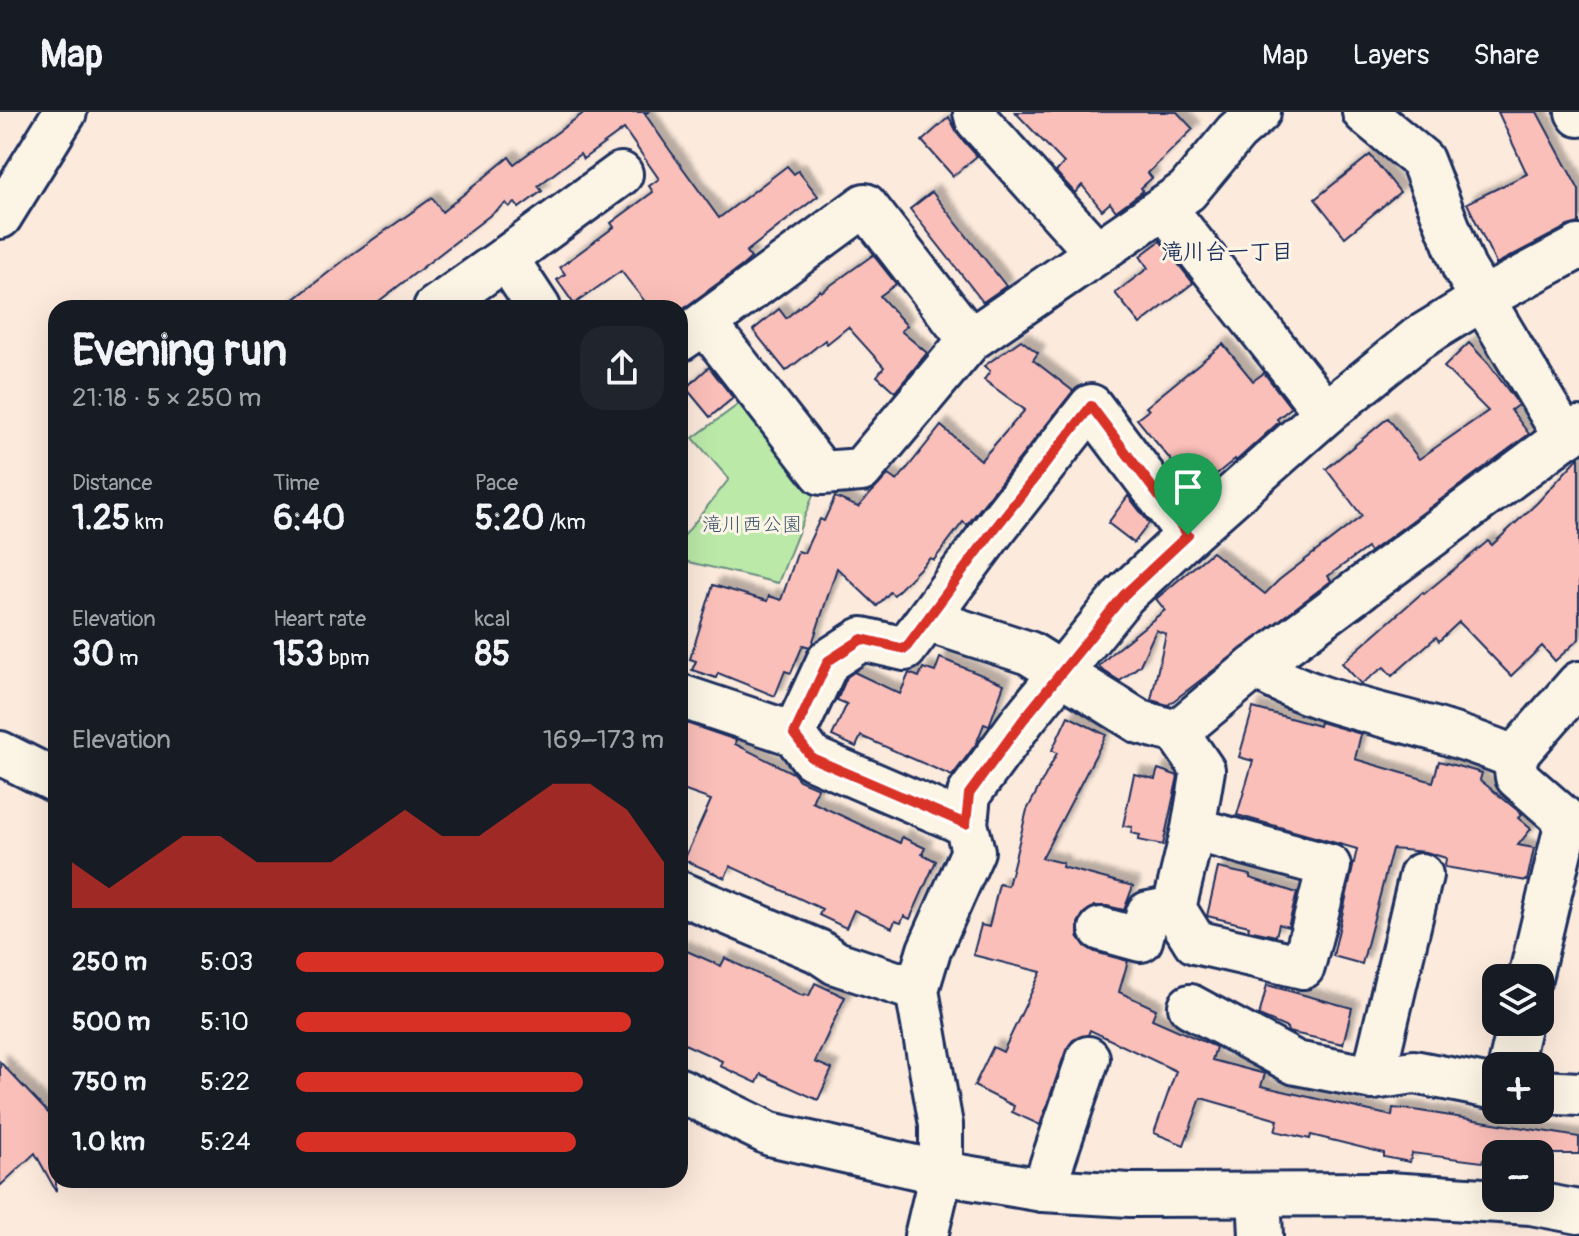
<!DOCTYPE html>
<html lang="en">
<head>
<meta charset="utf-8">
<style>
	:root { --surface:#171b24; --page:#20242c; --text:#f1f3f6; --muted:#9ea1a6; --line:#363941; --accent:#d93025 }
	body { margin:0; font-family:Pangolin,"Klee One",sans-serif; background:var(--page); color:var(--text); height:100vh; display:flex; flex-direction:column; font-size:30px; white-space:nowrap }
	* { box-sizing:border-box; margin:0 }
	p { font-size:26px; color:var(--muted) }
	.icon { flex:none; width:44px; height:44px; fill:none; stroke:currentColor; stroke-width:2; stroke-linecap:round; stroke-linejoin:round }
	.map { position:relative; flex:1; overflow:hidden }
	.drawer { position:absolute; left:48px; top:188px; width:640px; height:888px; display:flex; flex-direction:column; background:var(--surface); border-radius:24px; box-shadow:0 8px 32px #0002 }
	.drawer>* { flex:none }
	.tools { position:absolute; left:1482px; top:852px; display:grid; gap:16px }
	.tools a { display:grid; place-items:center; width:72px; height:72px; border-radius:16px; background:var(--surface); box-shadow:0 8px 32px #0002; font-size:40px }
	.pin { position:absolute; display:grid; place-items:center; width:68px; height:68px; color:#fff; margin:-82px -34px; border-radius:50% 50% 50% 0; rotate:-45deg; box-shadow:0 0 8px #0007 }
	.pin .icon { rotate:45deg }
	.round { display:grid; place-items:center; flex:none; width:84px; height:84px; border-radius:24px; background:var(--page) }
	.summary { display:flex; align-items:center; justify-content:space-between; height:136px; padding:0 24px }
	h1 { font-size:44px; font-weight:700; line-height:60px }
	.metrics { display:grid; grid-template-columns:repeat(3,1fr); gap:12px; height:136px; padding:8px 24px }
	.metrics div { display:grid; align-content:center }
	.metrics b { font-size:34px; font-weight:700 }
	.metrics small { font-size:22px; font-weight:400 }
	.metrics p { font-size:22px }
	.chart { height:224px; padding:16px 24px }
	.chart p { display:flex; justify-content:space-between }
	.chart svg { width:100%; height:144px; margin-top:8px; fill:var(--accent); opacity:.7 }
	ul { padding:0 24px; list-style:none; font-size:26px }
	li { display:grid; grid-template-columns:128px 96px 1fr; align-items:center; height:60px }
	li i { height:20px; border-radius:10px; background:var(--accent) }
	header { display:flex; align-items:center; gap:48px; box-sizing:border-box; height:112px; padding:0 40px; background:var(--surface); border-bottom:2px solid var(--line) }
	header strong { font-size:38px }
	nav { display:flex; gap:44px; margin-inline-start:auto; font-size:28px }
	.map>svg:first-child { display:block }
</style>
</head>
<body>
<header>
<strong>Map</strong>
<nav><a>Map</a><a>Layers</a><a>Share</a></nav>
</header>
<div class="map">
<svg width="1579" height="1124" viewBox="0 0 1579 1124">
	<defs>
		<filter id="shadow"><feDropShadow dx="7" dy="-7" stdDeviation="2" flood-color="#0004"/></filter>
	</defs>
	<rect width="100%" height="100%" fill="#fceadc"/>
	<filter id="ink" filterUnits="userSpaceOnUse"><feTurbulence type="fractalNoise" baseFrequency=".0125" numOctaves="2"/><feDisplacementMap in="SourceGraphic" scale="16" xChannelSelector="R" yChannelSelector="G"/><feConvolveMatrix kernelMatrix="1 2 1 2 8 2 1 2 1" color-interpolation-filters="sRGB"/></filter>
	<g filter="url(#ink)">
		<!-- green -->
		<polygon fill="#bbeaa8" stroke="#6b8c83" stroke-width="2" points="747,286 816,376 778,471 680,448 680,429 729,367 693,326"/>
		<!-- building -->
		<g fill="#fbbfb9" stroke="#1b2f5e" stroke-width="2" filter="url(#shadow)">
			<polygon points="585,0 648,0 645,2 669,37 719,106 787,54 794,62 798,59 818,84 746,140 751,146 742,154 684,196 650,196 621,159 574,192 557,168 565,162 560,155 614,115 611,111 653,80 649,74 659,67 624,17 583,47 580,42 538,74 542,79 519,96 515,91 509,95 506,91 370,196 283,196 351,143 432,86 442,100 509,45 514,52"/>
			<polygon points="1015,0 1177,0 1193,17 1148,61 1152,66 1141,76 1143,79 1116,99 1110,91 1102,98 1082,73 1075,81 1056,60 1064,51"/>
			<polygon points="1498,0 1537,0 1579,78 1579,111 1568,114 1496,152 1467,91 1527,62"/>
			<polygon points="949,5 959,24 977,44 953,64 922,29"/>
			<polygon points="1370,43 1400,80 1345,125 1315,87"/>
			<polygon points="932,80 1006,174 983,190 910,97"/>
			<polygon points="1160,129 1193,171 1140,212 1115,181 1148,156 1140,144"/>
			<polygon points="873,143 896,172 880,184 907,214 901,219 927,241 895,280 877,264 884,255 848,215 827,232 825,228 786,259 753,218 779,197 786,206 820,178 821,180"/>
			<polygon points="1021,228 1038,241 1033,248 1073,279 967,413 963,410 934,448 930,446 894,483 890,480 877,494 837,456 812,532 810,535 803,533 791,561 785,559 775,584 718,561 716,566 692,558 696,549 690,547 713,473 767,489 769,484 781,488 798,439 804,441 820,407 824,409 835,385 858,395 888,363 897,369 941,314 981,348 1025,298 984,268 990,259 984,254"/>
			<polygon points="1469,231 1488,251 1516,289 1518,293 1511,298 1529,322 1370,440 1367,436 1328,464 1331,469 1168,593 1151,588 1166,522 1156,518 1140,553 1120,569 1104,559 1099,554 1112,541 1165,498 1156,487 1212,440 1265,482 1279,468 1362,404 1326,357 1388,306 1419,347 1488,299 1444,255"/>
			<polygon points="1223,232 1253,269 1264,261 1291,296 1277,307 1279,310 1236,349 1235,347 1196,379 1137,307 1149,298 1146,295"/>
			<polygon points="709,255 733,286 710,305 686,276"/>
			<polygon points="1579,345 1579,527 1555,549 1542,534 1511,564 1459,510 1439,529 1436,525 1392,564 1384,555 1361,572 1342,551 1423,480 1424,482 1488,429 1492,433 1537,391"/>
			<polygon points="1128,384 1149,411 1134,431 1108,411"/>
			<polygon points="940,546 1004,572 989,614 984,612 976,632 952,664 861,624 856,635 832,624 847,592 837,588 847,565 854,560 900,582 909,561 919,565 923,556 935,560"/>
			<polygon points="1253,596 1319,614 1320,610 1361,622 1355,647 1433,670 1439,649 1482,661 1480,668 1522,702 1518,706 1531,717 1518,733 1534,736 1527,769 1445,755 1446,746 1426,740 1392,737 1362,852 1333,844 1357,737 1237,703 1253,649 1239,645"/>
			<polygon points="1068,604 1106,623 1042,746 1063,751 1062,755 1133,774 1124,798 1107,794 1094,794 1084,801 1078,811 1078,824 1085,834 1095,840 1128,849 1119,880 1156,897 1152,907 1216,935 1212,948 1265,962 1261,974 1392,1004 1393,996 1414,998 1579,1025 1579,1042 1496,1042 1496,1049 1483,1047 1482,1050 1412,1041 1410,1050 1384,1045 1384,1041 1311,1023 1310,1027 1275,1019 1278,1008 1201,986 1184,1033 1154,1021 1176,959 1090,918 1088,923 1073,928 1066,938 1040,1013 1012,1000 1014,994 974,974 993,935 1003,940 1041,860 973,843 981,813 989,815 999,772 1008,774 1027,698 1057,641 1052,638"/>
			<polygon points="680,609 736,628 735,632 793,661 799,668 818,676 812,690 900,731 902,725 925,736 922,742 936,749 910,807 904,804 901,811 895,809 892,816 854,798 846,816 819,803 822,797 730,754 725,766 684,748 711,688 680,677"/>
			<polygon points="1158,657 1178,664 1163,733 1138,728 1140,723 1131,721 1132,715 1123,714 1134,662 1155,667"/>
			<polygon points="1218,756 1250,763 1250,766 1297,781 1288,815 1279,812 1276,824 1248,818 1249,814 1207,804"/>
			<polygon points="680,836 721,854 725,846 803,884 804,882 809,884 815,871 845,885 815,950 832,957 818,988 761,962 757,971 720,954 722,949 680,930"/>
			<polygon points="1267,873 1352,896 1343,932 1288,920 1287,916 1259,904"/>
			<polygon points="0,950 56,1009 56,1079 35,1041 0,1074"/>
		</g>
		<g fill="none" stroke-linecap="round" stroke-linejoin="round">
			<!-- minor casing -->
			<g stroke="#1b2f5e" stroke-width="48">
				<g id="minor">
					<polyline points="975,0 977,8 1096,140"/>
					<polyline points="1364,0 1422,48 1464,156 1565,325 1579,316"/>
					<polyline points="1577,0 1579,3"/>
					<polyline points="1164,95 1326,301"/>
					<polyline points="0,105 65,0"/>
					<polyline points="506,146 621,62"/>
					<polyline points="435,196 506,146 539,196"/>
					<polyline points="705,211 865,93 970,228"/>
					<polyline points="680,228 705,211 822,361 861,358 970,228 1187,79 1236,20 1259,0"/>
					<path d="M927,508l102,33 111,69 37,10 78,-65c55,34 121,45 182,63 27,8 52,17 77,27"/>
					<polyline points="1255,555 1565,325"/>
					<polyline points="680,584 794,622 812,646 966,712"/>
					<polyline points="1177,620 1203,658 1193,717 1174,796 1195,830 1303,855 1329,754 1193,717"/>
					<polyline points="794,622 828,549 862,527 905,537 989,424 1091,294 1188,423"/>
					<polyline points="0,641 56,669"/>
					<polyline points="680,781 818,839 836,851 917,878"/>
					<polyline points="1101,817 1141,828 1148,801 1174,796"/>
					<polyline points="1530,866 1567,709 1517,665 1514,645 1579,571"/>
					<polyline points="1190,894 1296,951 1373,966 1414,960 1496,976"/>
					<polyline points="1510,954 1520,910"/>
					<polyline points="1373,966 1421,763"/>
					<polyline points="680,978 770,1022 941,1061 1043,1078 1130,1083 1388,1082 1531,1091 1579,1100"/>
					<polyline points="1540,980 1579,982"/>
					<polyline points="1043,1078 1088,946"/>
					<polyline points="1259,1083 1261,1124"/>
					<polyline points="926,1124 941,1061 941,1013 917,878 929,838 973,739 966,712 969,682 1023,608 1124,483 1188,423 1326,301 1417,227 1484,186 1579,135"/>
				</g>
			</g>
			<!-- minor -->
			<use href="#minor" stroke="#fcf5e5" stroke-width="42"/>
		</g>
	</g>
	<g fill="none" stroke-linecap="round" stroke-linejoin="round" filter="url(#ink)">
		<!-- route casing -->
		<g stroke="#fff" stroke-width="16">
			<polygon id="route" points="1091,294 1188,423 1124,483 1023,608 969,682 966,712 812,646 794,622 828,549 862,527 905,537 989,424"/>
		</g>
		<!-- route -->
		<use href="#route" stroke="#d93025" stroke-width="10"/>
	</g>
	<g text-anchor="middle" stroke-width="6" stroke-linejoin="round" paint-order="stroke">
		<!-- park labels -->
		<g font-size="20" fill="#3b546d" stroke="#fcf5e5">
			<text x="752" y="419">滝川西公園</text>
		</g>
		<!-- neighbourhood labels -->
		<g font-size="22" font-weight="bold" fill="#1b2f5e" stroke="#fcf5e5">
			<text x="1227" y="147">滝川台一丁目</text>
		</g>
	</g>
</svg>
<div class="tools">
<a><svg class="icon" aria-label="layers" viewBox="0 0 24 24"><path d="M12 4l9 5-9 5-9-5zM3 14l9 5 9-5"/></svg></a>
<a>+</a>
<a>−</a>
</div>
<div class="pin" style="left:1188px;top:423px;background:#1e9e55"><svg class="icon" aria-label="arrive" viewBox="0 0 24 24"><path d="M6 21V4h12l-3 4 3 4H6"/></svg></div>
<section class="drawer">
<div class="summary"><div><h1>Evening run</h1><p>21:18 · 5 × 250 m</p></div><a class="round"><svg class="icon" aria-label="share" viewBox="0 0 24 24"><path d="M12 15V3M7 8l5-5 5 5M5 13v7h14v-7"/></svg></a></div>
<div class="metrics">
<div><p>Distance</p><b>1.25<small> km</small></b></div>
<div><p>Time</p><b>6:40</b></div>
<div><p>Pace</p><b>5:20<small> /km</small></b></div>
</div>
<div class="metrics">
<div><p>Elevation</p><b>30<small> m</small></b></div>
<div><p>Heart rate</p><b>153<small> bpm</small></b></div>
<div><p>kcal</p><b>85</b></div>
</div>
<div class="chart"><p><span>Elevation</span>169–173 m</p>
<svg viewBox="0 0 160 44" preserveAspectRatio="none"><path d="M0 44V30L10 38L20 30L30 22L40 22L50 30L60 30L70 30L80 22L90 14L100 22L110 22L120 14L130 6L140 6L150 14L160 30V44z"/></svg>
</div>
<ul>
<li><b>250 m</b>5:03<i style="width:100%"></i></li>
<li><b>500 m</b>5:10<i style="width:91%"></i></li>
<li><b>750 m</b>5:22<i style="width:78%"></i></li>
<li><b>1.0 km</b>5:24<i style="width:76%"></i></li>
</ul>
</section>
</div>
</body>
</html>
